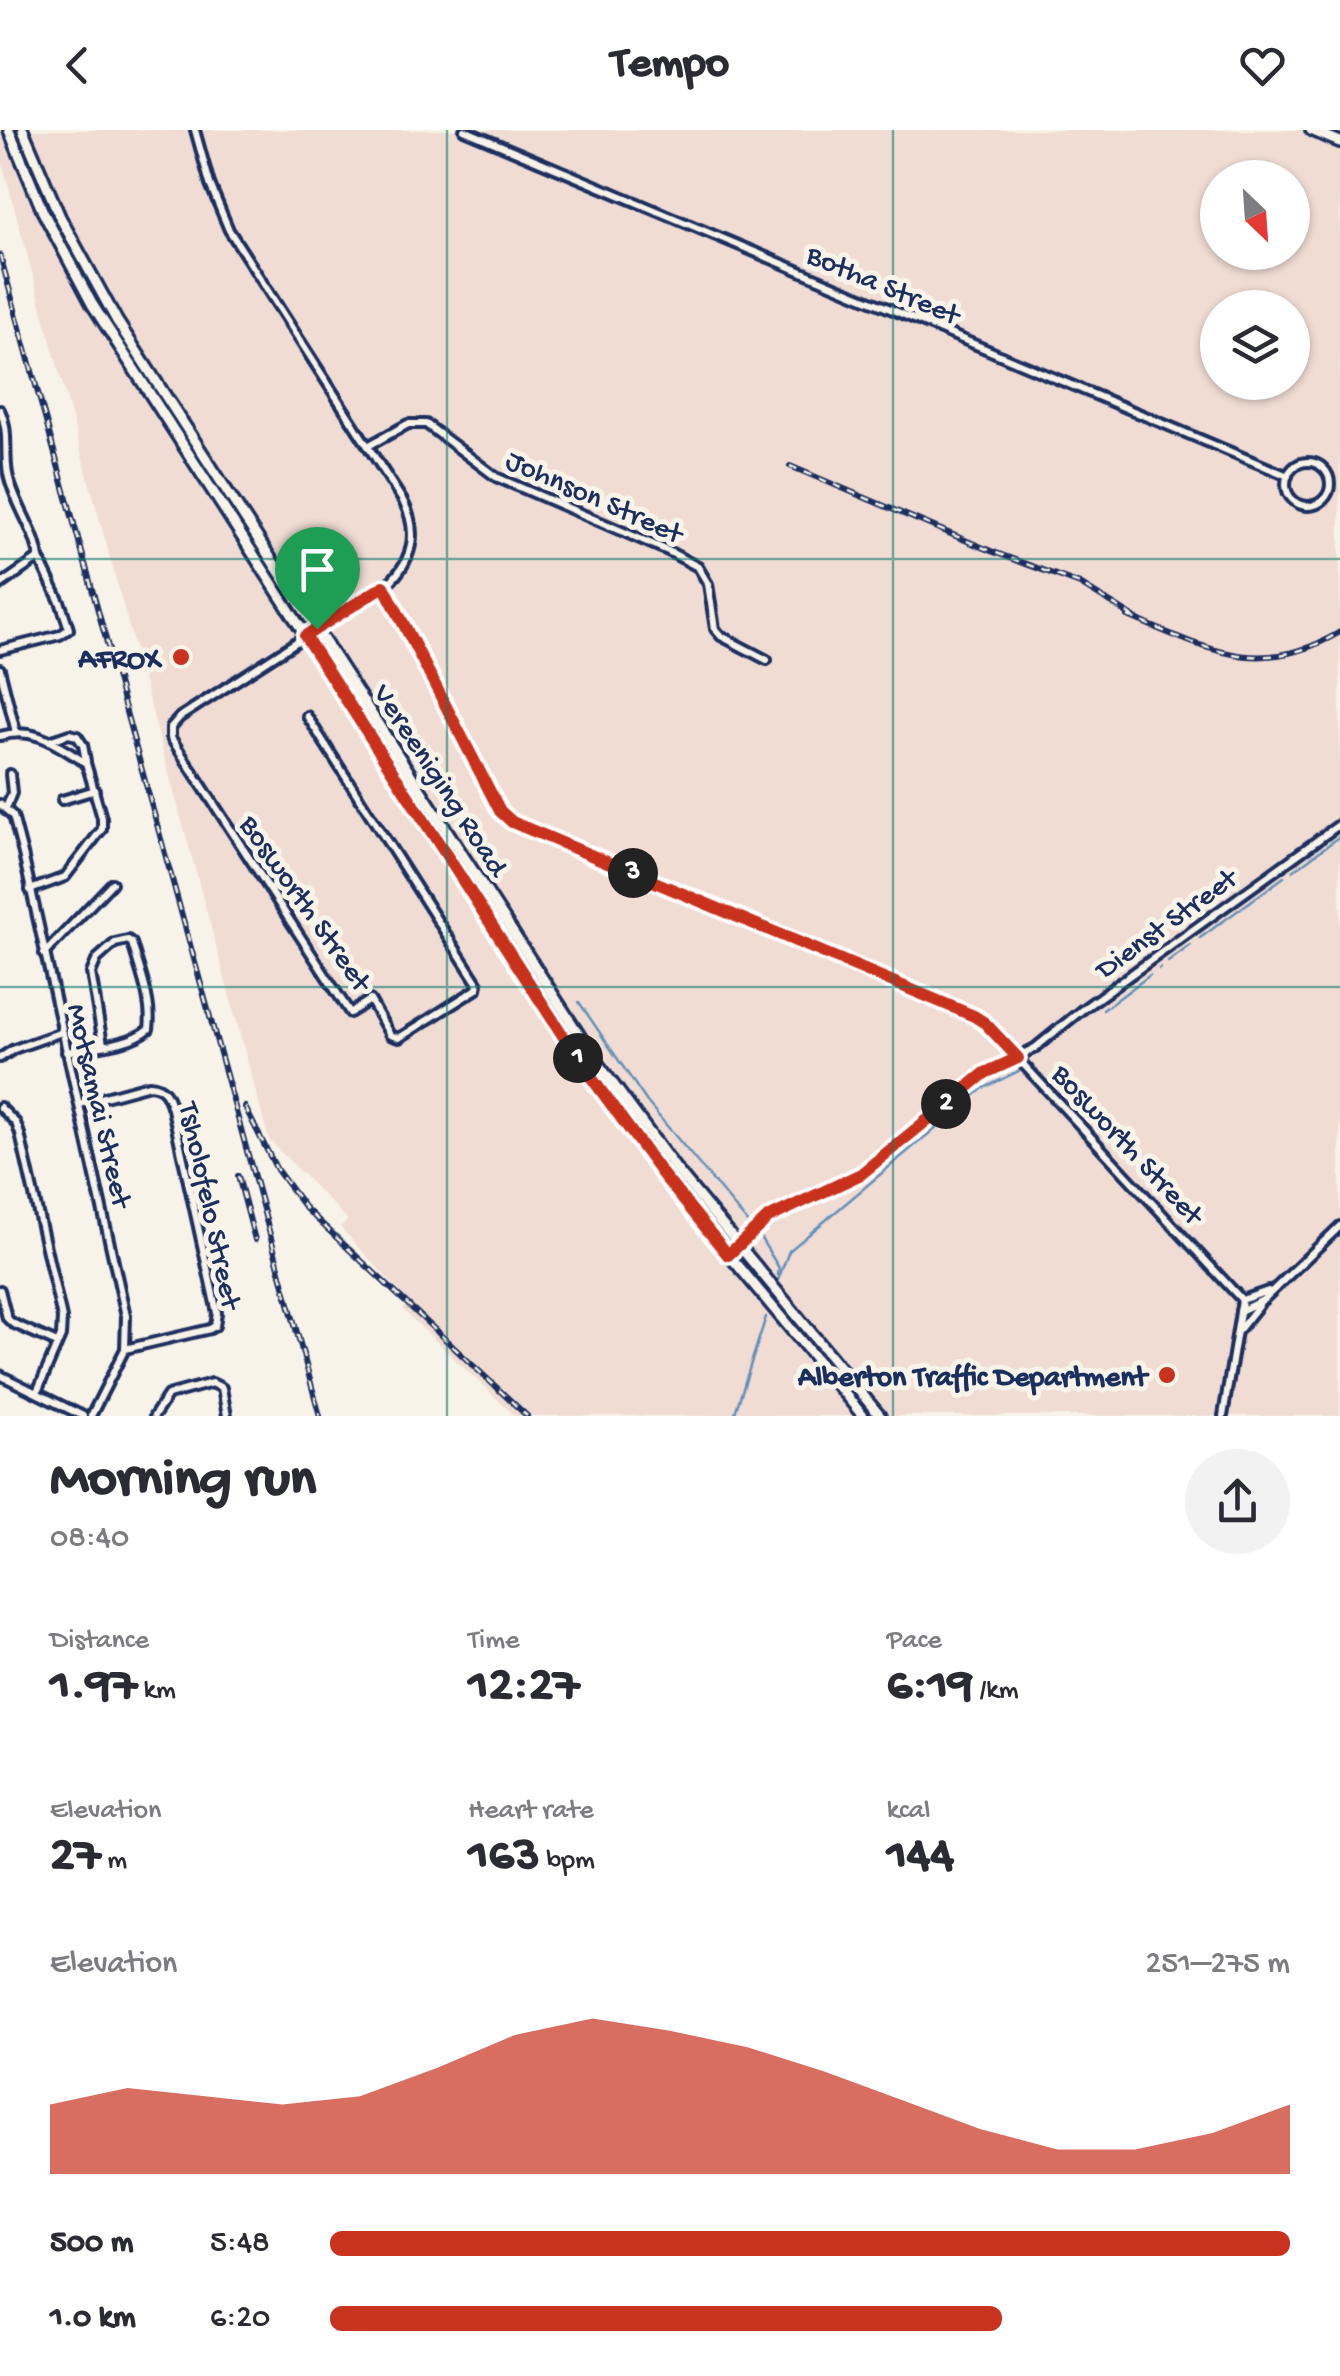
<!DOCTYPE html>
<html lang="en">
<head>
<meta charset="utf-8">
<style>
	:root { --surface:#fff; --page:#f2f2f3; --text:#2b2b33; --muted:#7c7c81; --accent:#c8321e }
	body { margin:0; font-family:"Gochi Hand",sans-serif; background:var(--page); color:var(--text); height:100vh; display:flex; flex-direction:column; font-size:38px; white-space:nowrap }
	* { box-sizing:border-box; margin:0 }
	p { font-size:32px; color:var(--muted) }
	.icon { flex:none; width:55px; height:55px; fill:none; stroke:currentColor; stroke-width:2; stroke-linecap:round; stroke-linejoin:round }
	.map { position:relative; height:1286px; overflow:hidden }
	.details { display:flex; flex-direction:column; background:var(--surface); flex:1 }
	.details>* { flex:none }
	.needle { width:65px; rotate:155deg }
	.tools { position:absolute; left:1200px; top:30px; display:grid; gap:20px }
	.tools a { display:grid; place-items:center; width:110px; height:110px; border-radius:50%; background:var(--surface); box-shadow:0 2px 8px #0004; font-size:50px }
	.pin { position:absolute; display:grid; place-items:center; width:85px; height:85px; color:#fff; margin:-102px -42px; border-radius:50% 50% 50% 0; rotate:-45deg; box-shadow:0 0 10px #0007 }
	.pin .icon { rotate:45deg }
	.km { position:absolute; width:50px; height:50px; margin:-25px; border-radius:50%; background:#222; color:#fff; font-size:28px; line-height:50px; text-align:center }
	.round { display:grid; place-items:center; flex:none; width:105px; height:105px; border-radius:52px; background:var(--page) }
	.headline { display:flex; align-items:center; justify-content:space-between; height:170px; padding:0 50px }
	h1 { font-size:55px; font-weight:800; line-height:75px }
	.figures { display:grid; grid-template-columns:repeat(3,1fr); gap:15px; height:170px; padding:10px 50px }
	.figures div { display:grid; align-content:center }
	.figures b { font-size:50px; font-weight:800 }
	.figures small { font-size:28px; font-weight:400 }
	.figures p { font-size:28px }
	.chart { height:280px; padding:20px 50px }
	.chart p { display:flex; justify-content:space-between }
	.chart svg { width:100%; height:180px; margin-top:10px; fill:var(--accent); opacity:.7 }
	ul { padding:0 50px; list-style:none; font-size:32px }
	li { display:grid; grid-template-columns:160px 120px 1fr; align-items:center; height:75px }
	li i { height:25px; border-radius:12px; background:var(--accent) }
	header { display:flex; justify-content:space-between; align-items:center; height:130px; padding:0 50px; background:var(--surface); font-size:45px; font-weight:800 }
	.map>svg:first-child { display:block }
</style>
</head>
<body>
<header><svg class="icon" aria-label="back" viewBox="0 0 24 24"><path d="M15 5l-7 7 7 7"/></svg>Tempo<svg class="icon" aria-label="heart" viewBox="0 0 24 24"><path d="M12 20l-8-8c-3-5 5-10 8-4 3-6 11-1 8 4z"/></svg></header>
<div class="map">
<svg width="1340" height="1286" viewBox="0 0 1340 1286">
	<rect width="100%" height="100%" fill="#f7f3e8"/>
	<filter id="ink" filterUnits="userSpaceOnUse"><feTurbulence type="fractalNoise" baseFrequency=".01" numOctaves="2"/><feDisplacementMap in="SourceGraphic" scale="20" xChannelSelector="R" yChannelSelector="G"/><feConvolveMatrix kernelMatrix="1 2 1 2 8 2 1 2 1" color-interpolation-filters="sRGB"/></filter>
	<g filter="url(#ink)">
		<!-- built -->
		<path fill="#f0dcd3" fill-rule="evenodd" d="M0,0h1340v1286h-825l-113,-107 8,-6 -70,-76 8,-7 -79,-80 -269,-985zM1218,48h74v74h-74zM1218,178h74v74h-74z"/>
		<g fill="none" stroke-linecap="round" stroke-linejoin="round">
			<!-- stream -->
			<g stroke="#6591ba" stroke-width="2.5">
				<polyline points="1293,741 1340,706"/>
				<polyline points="1200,808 1284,747"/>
				<polyline points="1168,832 1191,815"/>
				<polyline points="1159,839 1160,838"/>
				<polyline points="579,872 647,972 748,1093"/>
				<polyline points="1103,880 1150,845"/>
				<polyline points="760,1107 779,1138 778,1145"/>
				<polyline points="778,1150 789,1121 982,959 1019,941"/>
				<polyline points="734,1286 766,1187"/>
			</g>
			<!-- minor casing -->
			<g stroke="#1b2f5e" stroke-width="14">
				<g id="minor">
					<path d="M195,0l15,54 19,46 174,271c15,28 11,56 -11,79l-212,137 -9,10v11l179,275 20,-13 20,35 9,3 78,-49 1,-5 -171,-268"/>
					<polyline points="464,0 1288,346"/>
					<path d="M0,280c10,21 4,42 8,64 6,30 27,54 31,84l-39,27"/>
					<polyline points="368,316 408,294 426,294 496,347 668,421 698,437 708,454 715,499 721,506 767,530"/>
					<circle cx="1308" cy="354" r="22"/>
					<polyline points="384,456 500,681 512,692 985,893 1242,1170 1223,1286"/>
					<polyline points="0,520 60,505 69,499 61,474 39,428"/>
					<polyline points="0,539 16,602"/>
					<path d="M0,606c36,-10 56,9 86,27l16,55v11l-37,48 -35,13"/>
					<polyline points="49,611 69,604 77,606 83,615 86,631"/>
					<polyline points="62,670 95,660"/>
					<polyline points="0,674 13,686 23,724 126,1186 125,1219 91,1286"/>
					<polyline points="6,678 12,663 10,644"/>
					<polyline points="44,824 112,753"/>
					<path d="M66,922c24,-5 65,-7 83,-23 4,-27 -10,-60 -17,-86l-4,-3 -13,3 -18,16 -6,14 12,71"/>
					<polyline points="0,928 14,919 62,902"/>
					<path d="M79,974l70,-19c16,1 19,11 23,24l45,204 -2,13 -5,3 -85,20"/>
					<polyline points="0,977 16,993 20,1004 62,1188 61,1206 37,1262"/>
					<polyline points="736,1117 782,1080 861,1045 985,943 1035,918 1083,879 1340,694"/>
					<polyline points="0,1160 7,1188 12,1193 57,1213"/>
					<polyline points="1242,1170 1268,1161"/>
					<polyline points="1240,1181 1263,1170 1340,1096"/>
					<polyline points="1239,1200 1259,1175"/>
					<polyline points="0,1245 83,1286"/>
					<polyline points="154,1286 168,1265 212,1253 222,1258 227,1286"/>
				</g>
			</g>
			<!-- major casing -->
			<g stroke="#1b2f5e" stroke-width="16">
				<g id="major">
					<polyline points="9,0 43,82 92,174 580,931 663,1045 863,1286"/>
					<polyline points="23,0 60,87 117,191 596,931 675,1038 880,1286"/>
					<polyline points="1311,0 1340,12"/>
				</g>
			</g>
			<!-- minor -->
			<use href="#minor" stroke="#f7f3e8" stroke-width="6"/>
			<!-- major -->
			<use href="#major" stroke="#f7f3e8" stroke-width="9"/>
			<!-- rail casing -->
			<g stroke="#1b2f5e" stroke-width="6">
				<g id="rail">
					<polyline points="0,125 320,1286"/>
					<polyline points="790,336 991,421 1080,454 1140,491"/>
					<path d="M1128,486c77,32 132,64 212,16"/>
					<polyline points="245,977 277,1040 305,1078 527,1286"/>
					<polyline points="238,1046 255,1110"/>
				</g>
			</g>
			<!-- rail -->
			<use href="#rail" stroke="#f7f3e8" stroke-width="2.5" stroke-dasharray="8" stroke-linecap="butt"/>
		</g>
	</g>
	<g fill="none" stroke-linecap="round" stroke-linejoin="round" filter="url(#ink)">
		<!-- route casing -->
		<g stroke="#fff" stroke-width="20">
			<polygon id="route" points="384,456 500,681 512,692 974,886 985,893 1018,928 985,943 861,1044 768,1088 728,1125 663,1045 580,932 305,506"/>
		</g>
		<!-- route -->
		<use href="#route" stroke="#c8321e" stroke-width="12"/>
	</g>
	<!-- grid -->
	<path fill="none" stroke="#0f766e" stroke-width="2.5" stroke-opacity="0.55" d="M447,0v1286M893,0v1286M0,429h1340M0,857h1340"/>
	<!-- markers -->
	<g fill="#c8321e" stroke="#f7f3e8" stroke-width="4">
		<circle cx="181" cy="527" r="10"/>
		<circle cx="1167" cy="1245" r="10"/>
	</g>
	<g text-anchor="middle" stroke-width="10" stroke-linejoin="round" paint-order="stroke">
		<!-- street labels -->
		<g font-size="30" fill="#1b2f5e" stroke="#f7f3e8">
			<text transform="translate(884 153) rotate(23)" y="10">Botha Street</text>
			<text transform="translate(595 365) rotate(24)" y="10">Johnson Street</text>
			<text transform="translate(442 649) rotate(57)" y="10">Vereeniging Road</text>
			<text transform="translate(307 772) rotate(55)" y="10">Bosworth Street</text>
			<text transform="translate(1165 792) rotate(-36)" y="10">Dienst Street</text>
			<text transform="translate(101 975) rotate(77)" y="10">Motsamai Street</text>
			<text transform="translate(1129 1013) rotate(47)" y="10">Bosworth Street</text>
			<text transform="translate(212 1075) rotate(78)" y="10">Tsholofelo Street</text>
		</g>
		<!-- poi labels -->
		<g font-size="30" font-weight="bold" fill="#1b2f5e" stroke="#f7f3e8" text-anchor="end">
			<text x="161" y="537">AFROX</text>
			<text x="1147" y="1255">Alberton Traffic Department</text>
		</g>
	</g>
</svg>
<div class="tools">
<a><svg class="needle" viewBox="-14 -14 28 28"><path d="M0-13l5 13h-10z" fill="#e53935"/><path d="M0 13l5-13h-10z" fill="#7c7c81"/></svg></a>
<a><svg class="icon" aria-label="layers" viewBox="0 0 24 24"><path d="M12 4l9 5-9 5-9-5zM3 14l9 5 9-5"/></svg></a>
</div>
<div class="pin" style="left:317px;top:499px;background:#1e9e55"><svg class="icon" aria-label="arrive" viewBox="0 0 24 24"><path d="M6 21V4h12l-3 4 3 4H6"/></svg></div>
<b class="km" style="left:578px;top:928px">1</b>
<b class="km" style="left:946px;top:974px">2</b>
<b class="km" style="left:633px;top:743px">3</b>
</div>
<section class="details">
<div class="headline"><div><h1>Morning run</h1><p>08:40</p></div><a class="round"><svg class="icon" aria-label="share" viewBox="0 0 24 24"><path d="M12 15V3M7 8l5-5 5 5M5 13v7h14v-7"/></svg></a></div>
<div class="figures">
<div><p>Distance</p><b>1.97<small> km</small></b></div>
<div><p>Time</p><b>12:27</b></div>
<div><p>Pace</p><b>6:19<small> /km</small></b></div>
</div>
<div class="figures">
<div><p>Elevation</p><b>27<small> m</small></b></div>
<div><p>Heart rate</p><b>163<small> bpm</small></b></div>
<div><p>kcal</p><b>144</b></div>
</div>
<div class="chart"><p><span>Elevation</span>251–275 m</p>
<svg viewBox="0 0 160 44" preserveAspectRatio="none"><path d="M0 44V27L10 23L20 25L30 27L40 25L50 18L60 10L70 6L80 9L90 13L100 19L110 26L120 33L130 38L140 38L150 34L160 27V44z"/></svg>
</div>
<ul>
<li><b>500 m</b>5:48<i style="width:100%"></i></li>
<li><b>1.0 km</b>6:20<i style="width:70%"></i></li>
</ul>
</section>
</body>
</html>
